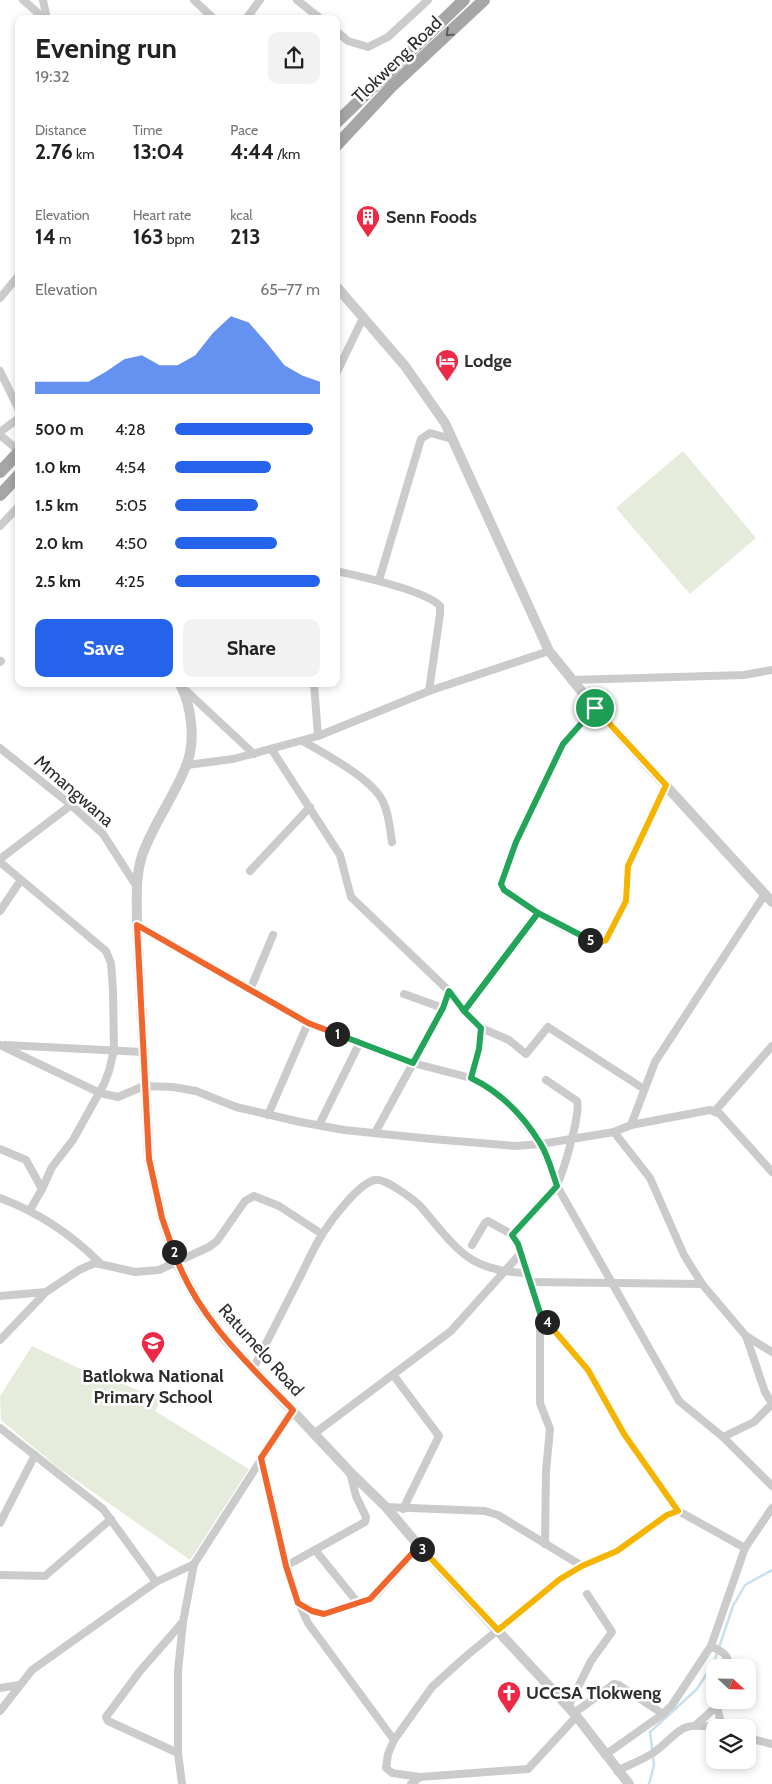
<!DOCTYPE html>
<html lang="en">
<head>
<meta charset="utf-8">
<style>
	:root { --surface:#fff; --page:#f2f2f2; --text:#222; --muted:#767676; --accent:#2563eb }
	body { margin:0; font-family:Cabin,sans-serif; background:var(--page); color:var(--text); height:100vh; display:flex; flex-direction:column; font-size:19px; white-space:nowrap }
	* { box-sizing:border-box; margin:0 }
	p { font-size:16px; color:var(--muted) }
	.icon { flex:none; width:28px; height:28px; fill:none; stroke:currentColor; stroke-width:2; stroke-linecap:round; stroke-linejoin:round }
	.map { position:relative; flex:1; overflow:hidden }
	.panel { position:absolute; left:15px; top:15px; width:325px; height:672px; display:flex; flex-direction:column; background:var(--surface); border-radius:10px; box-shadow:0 2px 8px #0003 }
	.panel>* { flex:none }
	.needle { width:32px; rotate:112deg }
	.fabs { position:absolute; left:706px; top:1659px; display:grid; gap:10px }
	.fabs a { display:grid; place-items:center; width:50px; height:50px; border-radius:10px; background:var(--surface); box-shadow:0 2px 8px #0003; font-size:25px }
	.pin { position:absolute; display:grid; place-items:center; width:42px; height:42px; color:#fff; margin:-21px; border:2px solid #fff; border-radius:50%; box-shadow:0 1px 5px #0007 }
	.km { position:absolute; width:25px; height:25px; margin:-12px; border-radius:50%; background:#222; color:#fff; font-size:14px; line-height:25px; text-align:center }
	.round { display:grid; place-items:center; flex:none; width:52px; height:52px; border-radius:10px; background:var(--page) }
	.head { display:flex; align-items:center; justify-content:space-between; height:85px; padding:0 20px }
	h1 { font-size:28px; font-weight:800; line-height:38px }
	.metrics { display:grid; grid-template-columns:repeat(3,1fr); gap:8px; height:85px; padding:5px 20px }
	.metrics div { display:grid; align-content:center }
	.metrics b { font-size:21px; font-weight:800 }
	.metrics small { font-size:14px; font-weight:400 }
	.metrics p { font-size:14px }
	.chart { height:140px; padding:10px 20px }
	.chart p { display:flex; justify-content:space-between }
	.chart svg { width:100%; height:90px; margin-top:5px; fill:var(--accent); opacity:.7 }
	.button { display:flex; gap:10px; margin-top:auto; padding:10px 20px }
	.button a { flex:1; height:58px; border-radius:10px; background:var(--accent); color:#fff; font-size:20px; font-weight:800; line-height:58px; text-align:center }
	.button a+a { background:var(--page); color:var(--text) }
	ul { padding:0 20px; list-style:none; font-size:16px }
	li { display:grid; grid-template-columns:80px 60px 1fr; align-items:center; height:38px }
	li i { height:12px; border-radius:6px; background:var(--accent) }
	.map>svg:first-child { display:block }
</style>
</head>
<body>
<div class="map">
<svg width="772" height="1784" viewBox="0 0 772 1784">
	<rect width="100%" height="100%" fill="#fff"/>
	<!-- green -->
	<g fill="#e6ecdb">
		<polygon points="683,451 756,538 690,594 616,508"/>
		<polygon points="32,1346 108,1382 119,1382 161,1400 155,1411 249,1469 190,1560 57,1467 1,1420 0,1396"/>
	</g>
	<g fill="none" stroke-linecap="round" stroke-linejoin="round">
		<!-- stream -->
		<polyline stroke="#c6e1ed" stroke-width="2.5" points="649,1784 654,1765 650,1732 697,1689 714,1662 733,1606 745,1585 772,1570"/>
		<!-- minor -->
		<g stroke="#cbcbcb" stroke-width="8">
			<polyline points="23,0 45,19"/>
			<polyline points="43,0 47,19"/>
			<polyline points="194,0 214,19"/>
			<polyline points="297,0 321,19"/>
			<polyline points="246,19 260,0"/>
			<polyline points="336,31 348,41 368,47 388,37 428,0"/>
			<polyline points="0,298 19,275"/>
			<polyline points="0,371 19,410"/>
			<polyline points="336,374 363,318"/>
			<polyline points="0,432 19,418"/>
			<polyline points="0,435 19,451"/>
			<polyline points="0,526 19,506"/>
			<path d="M336,571c23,5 89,19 104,35v8l-11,77"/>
			<polyline points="379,580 421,439 430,433 452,439"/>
			<polyline points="0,662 1,661"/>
			<polyline points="571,680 744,675 772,670"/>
			<polyline points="314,684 318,736"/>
			<polyline points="182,687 254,754"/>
			<path d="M595,708l-32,36 -47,98 -15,42c7,15 88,62 103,58l23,-43v-33l39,-81"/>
			<path d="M303,741c22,13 72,39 81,63 5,11 6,26 8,38"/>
			<polyline points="0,748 71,805 103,834 137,887"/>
			<polyline points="272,750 340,855 351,897 449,991 464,1011 481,1028 509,1040 526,1054 548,1027 644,1089"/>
			<polyline points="187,765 233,759 318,736 429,691 549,651"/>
			<polyline points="0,859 71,805"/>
			<polyline points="0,862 106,951 111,963 113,990 114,1050 109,1071 104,1084 73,1140 52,1167 42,1189 30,1210"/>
			<polyline points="250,871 310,807"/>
			<polyline points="0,911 21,880"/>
			<polyline points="137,925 308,1023 413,1063 471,1078 504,1098 541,1144 557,1186 679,1401 723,1437 772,1486"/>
			<polyline points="250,990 273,935"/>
			<polyline points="404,994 443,1008"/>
			<polyline points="464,1011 538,913"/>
			<polyline points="0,1045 100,1093 118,1097 144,1086 173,1087 196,1091 236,1107 300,1122 344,1130 432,1139 515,1146 541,1144 614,1132 631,1125 710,1110 720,1114 772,1172"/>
			<polyline points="5,1045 143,1052"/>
			<polyline points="471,1078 479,1049 481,1028"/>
			<polyline points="715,1111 772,1046"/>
			<polyline points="268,1115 308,1023"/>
			<polyline points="319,1125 359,1044"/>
			<polyline points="631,1125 655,1062 765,894"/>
			<polyline points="614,1132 650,1178 684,1255 702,1284 746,1336 765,1392 772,1403"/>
			<polyline points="375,1133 443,1008 449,991"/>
			<polyline points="0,1149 26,1160 42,1189"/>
			<path d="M0,1198c40,15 71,36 100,65"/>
			<polyline points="472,1245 485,1223 488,1221 513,1235"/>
			<polyline points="529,1282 702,1284"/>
			<polyline points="0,1296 46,1292 79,1270 95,1263 135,1272 159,1270 209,1247 217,1241 245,1201 254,1196 279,1206 322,1234"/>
			<polyline points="540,1313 588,1370 624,1434 678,1511"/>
			<polyline points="746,1336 772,1352"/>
			<polyline points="0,1340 46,1292"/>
			<path d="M253,1369c16,-31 31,-61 47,-92 7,-14 14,-30 23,-44 9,-14 36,-50 52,-53 10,-2 40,20 47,28 35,41 46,63 104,65"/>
			<polyline points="394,1376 439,1436 403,1509"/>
			<polyline points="0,1428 103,1509 156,1582 194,1564"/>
			<polyline points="315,1433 451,1331 521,1253"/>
			<polyline points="723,1437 754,1422 772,1404"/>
			<path d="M261,1458c13,56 22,114 47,165l86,117 -6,14 -2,14 6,5 28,4"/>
			<polyline points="386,1507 485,1511 498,1515 582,1566"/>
			<polyline points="0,1523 35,1455"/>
			<path d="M545,1544l1,-73 4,-42 -10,-26v-90l-22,-70 -5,-8c12,-17 32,-31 43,-49 7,-11 25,-74 21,-85l-31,-21"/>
			<polyline points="315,1550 358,1603"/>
			<polyline points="286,1566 365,1522 366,1517 356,1496 350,1472"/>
			<polyline points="0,1575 45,1576 111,1519"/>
			<polyline points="298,1603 312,1611 324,1614 365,1601 376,1595 419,1546"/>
			<path d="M711,1646c11,6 19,8 17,22"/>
			<polyline points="0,1688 19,1685"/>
			<polyline points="717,1706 722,1728"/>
			<polyline points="568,1707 591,1661 612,1632 587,1594"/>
			<polyline points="0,1711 32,1670 156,1582"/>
			<polyline points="574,1713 614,1684 619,1685 663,1714"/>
			<polyline points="697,1724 717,1706 719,1700"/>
			<polyline points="748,1738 772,1744"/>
			<polyline points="394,1740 432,1687 465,1657 560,1579 582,1566 617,1551 667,1515 678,1511 682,1513 745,1548"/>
			<polyline points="178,1753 108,1721 106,1717 140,1671 182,1623"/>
			<polyline points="605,1755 663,1714 672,1705 711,1646 745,1548 772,1508"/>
			<path d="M617,1771c12,-6 25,-11 36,-18 27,-19 24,-33 62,-25"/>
			<polyline points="182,1784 178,1753 178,1671 183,1622 194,1564 293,1410"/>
			<polyline points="411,1784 420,1777 528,1769 576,1717"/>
		</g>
		<!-- tertiary -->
		<g stroke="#cbcbcb" stroke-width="10">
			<polyline points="336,286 405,366 445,423 549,651 595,708 772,902"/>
			<path d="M180,684c12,23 16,58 6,82 -12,31 -33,58 -44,90 -7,21 -5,47 -5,69l12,234 13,59 15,45 23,42 25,34 125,133 36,35 33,39 155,167 55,71"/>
		</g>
		<!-- primary -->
		<g stroke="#a6a6a6" stroke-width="12">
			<polyline points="336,123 464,0"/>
			<polyline points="336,146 392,86 484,0"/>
			<polyline points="0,472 19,452"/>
			<polyline points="0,495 19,475"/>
		</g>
	</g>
	<!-- one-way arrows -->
	<defs><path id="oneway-chevron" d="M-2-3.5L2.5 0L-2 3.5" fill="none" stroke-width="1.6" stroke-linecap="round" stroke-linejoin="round" transform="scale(1.25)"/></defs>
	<use stroke="#5e5e5e" href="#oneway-chevron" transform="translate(449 33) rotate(137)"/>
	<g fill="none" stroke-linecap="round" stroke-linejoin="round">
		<!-- split-1 casing -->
		<g stroke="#fff" stroke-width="10">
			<polyline id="split-1" points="337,1034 413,1063 443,1008 449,991 464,1011 538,913 504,890 501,884 516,842 563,744 595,708"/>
		</g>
		<!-- split-2 casing -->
		<g stroke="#fff" stroke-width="10">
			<polyline id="split-2" points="174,1252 162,1218 149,1159 137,925 308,1023 337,1034"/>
		</g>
		<!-- split-3 casing -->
		<g stroke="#fff" stroke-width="10">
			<path id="split-3" d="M174,1252c22,64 73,111 119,158l-32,48 25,108 12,37 14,8 12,3 46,-15 49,-53 3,3"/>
		</g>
		<!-- split-4 casing -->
		<g stroke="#fff" stroke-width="10">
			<polyline id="split-4" points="422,1549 498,1630 560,1579 582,1566 617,1551 667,1515 678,1511 624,1434 588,1370 547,1322"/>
		</g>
		<!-- split-5 casing -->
		<g stroke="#fff" stroke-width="10">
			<path id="split-5" d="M547,1322l-7,-9 -22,-69 -6,-9 45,-49c-5,-14 -9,-31 -17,-43 -17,-28 -40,-51 -69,-65l8,-29 2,-21 -17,-17 74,-98 52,27"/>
		</g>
		<!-- split-6 casing -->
		<g stroke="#fff" stroke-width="10">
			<polyline id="split-6" points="590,940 599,943 606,940 626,901 628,866 666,785 595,708"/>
		</g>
		<!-- split-1 -->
		<use href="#split-1" stroke="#22a559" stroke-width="6"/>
		<!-- split-2 -->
		<use href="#split-2" stroke="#f0652b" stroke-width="6"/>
		<!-- split-3 -->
		<use href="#split-3" stroke="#f0652b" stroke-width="6"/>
		<!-- split-4 -->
		<use href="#split-4" stroke="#f5b400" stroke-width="6"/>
		<!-- split-5 -->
		<use href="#split-5" stroke="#22a559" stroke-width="6"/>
		<!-- split-6 -->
		<use href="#split-6" stroke="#f5b400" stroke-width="6"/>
	</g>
	<!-- icons -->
	<defs>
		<g id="building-pin" transform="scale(1.25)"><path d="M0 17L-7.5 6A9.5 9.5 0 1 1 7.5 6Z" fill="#ec2946" stroke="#fff"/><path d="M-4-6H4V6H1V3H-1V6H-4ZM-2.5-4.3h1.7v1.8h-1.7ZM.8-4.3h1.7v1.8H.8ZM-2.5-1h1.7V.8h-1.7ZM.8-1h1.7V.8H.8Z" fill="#fff"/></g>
		<g id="hotel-pin" transform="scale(1.25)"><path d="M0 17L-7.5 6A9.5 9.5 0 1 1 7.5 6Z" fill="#ec2946" stroke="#fff"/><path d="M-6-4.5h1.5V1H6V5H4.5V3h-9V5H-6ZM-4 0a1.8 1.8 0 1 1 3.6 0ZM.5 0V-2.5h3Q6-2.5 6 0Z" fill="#fff"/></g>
		<g id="school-pin" transform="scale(1.25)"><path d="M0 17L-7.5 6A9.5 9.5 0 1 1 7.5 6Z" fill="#ec2946" stroke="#fff"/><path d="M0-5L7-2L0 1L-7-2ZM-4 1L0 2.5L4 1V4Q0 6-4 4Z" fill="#fff"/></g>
		<g id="church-pin" transform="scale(1.25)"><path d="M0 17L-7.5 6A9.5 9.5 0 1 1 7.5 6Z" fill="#ec2946" stroke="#fff"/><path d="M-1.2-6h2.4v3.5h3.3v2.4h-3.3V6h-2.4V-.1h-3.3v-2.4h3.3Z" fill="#fff"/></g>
	</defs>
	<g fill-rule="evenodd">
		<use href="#building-pin" x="368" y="217"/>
		<use href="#hotel-pin" x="447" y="361"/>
		<use href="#school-pin" x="153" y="1343"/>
		<use href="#church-pin" x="509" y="1693"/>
	</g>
	<g text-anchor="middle" stroke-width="5" stroke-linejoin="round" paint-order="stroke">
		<!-- street labels -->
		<g font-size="18" fill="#2e2e2e" stroke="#fff">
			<text transform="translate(397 60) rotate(-44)" y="6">Tlokweng Road</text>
			<text transform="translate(74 791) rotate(41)" y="6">Mmangwana</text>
			<text transform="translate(261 1350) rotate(48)" y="6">Ratumelo Road</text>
		</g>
		<!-- poi labels -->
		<g font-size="18" font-weight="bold" fill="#2e2e2e" stroke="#fff" text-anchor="start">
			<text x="386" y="223">Senn Foods</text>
			<text x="464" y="367">Lodge</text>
			<text x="153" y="1382" text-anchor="middle">Batlokwa National<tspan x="153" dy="21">Primary School</tspan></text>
			<text x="526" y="1699">UCCSA Tlokweng</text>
		</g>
	</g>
</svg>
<div class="fabs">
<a><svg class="needle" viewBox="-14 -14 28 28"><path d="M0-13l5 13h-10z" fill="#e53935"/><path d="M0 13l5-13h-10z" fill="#767676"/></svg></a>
<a><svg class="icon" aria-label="layers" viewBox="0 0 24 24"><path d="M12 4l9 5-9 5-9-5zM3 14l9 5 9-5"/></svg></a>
</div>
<div class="pin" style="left:595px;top:708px;background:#1e9e55"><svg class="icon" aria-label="arrive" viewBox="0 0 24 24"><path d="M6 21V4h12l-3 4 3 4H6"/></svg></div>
<b class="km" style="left:337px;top:1034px">1</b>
<b class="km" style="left:174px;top:1252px">2</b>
<b class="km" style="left:422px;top:1549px">3</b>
<b class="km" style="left:547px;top:1322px">4</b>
<b class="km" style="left:590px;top:940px">5</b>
<section class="panel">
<div class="head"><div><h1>Evening run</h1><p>19:32</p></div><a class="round"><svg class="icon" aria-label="share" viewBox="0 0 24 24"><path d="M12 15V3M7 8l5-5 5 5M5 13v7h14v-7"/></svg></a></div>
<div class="metrics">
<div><p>Distance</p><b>2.76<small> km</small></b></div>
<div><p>Time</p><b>13:04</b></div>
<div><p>Pace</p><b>4:44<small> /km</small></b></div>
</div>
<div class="metrics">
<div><p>Elevation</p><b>14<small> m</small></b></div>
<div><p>Heart rate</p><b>163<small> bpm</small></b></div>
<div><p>kcal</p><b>213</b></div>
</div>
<div class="chart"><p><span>Elevation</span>65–77 m</p>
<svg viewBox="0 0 160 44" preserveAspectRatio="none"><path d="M0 44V38L10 38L20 38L30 38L40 33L50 27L60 25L70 30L80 30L90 25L100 14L110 6L120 9L130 19L140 30L150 35L160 38V44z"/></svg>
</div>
<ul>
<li><b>500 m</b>4:28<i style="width:95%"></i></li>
<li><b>1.0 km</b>4:54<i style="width:66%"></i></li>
<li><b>1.5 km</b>5:05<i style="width:57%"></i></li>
<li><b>2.0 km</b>4:50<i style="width:70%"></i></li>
<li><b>2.5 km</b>4:25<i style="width:100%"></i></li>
</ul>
<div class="button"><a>Save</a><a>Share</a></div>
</section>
</div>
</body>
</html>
